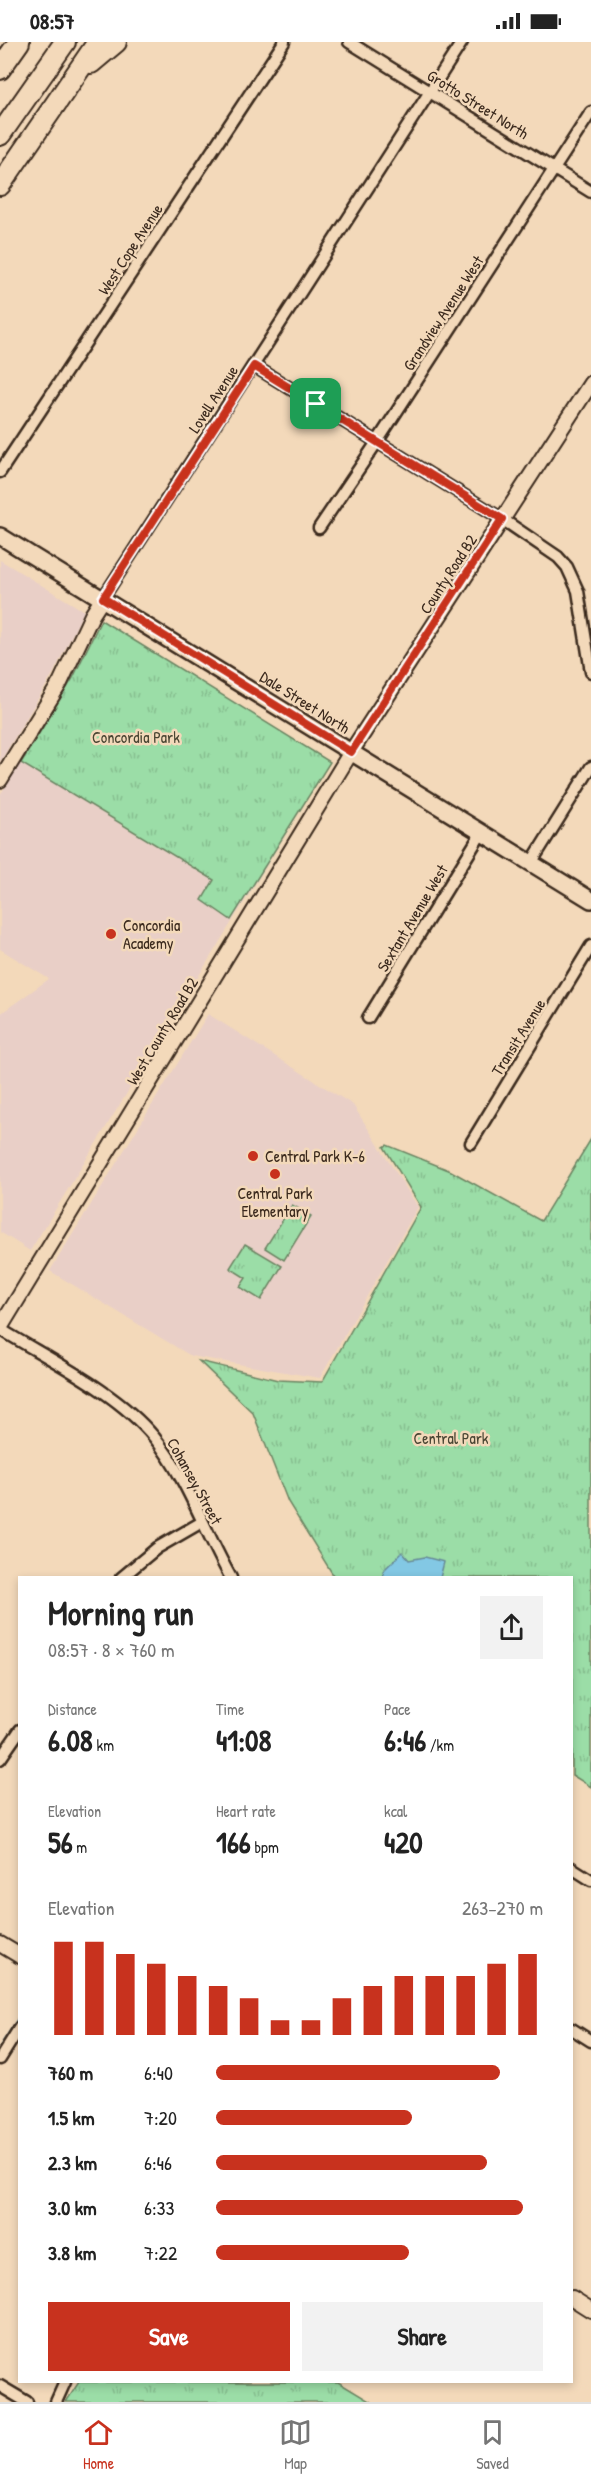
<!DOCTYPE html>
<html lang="en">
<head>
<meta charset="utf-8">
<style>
	:root { --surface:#fff; --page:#f2f2f2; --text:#222; --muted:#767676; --line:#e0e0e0; --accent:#c8321e }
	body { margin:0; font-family:"Patrick Hand",sans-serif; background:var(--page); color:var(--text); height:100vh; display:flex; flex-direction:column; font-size:22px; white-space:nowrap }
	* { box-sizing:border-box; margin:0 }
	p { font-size:20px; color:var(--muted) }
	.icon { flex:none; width:33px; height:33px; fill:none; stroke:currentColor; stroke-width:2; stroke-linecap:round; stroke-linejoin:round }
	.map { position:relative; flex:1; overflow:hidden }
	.panel { position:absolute; left:18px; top:1534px; width:555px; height:807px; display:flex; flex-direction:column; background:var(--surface); border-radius:0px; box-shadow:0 3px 9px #0003 }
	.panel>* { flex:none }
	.pin { position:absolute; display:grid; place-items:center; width:51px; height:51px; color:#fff; margin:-26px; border-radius:12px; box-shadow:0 3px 9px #0006 }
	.round { display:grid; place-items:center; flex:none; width:63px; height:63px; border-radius:0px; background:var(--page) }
	.headline { display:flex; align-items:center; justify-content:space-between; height:102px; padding:0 30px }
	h1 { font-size:33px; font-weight:800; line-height:45px }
	.metrics { display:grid; grid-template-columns:repeat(3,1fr); gap:9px; height:102px; padding:6px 30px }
	.metrics div { display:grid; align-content:center }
	.metrics b { font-size:30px; font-weight:800 }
	.metrics small { font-size:16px; font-weight:400 }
	.metrics p { font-size:16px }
	.chart { height:168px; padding:12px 30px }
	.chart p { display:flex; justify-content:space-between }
	.chart svg { width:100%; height:108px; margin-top:6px; stroke:var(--accent); stroke-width:6 }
	.primary-button { display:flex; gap:12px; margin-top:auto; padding:12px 30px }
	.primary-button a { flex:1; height:69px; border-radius:0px; background:var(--accent); color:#fff; font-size:24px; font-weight:800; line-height:69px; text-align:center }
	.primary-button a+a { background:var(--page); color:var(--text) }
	ul { padding:0 30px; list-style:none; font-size:20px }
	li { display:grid; grid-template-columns:96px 72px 1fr; align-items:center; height:45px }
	li i { height:15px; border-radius:8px; background:var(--accent) }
	.status { display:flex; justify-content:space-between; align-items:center; height:42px; padding:0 30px; background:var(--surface); direction:ltr }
	.status svg { height:16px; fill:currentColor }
	.menu { display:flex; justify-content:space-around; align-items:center; height:84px; border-top:2px solid var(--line); background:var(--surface); font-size:16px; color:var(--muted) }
	.menu a { display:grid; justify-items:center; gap:3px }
	.menu .active { color:var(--accent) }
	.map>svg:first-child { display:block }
</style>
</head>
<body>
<div class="status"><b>08:57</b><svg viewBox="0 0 49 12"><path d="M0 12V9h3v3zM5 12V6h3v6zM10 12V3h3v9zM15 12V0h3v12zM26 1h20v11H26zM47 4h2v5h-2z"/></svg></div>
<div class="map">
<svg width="591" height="2360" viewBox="0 0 591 2360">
	<defs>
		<pattern id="park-tufts" width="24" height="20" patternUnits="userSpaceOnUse" patternTransform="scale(1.5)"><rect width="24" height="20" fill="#9bdda7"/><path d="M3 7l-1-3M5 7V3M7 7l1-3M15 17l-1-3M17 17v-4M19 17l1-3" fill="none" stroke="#86be8f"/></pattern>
	</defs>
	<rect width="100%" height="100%" fill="#f3d9ba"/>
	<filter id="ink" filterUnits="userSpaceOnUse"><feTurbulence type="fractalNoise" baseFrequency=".0167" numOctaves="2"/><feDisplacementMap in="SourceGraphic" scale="12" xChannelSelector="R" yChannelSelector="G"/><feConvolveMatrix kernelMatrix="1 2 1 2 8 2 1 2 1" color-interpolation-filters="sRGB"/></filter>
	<g filter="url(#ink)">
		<!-- built -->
		<g fill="#e9cfc7">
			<polygon points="0,518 84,569 53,632 0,720"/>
			<polygon points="101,578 330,720 30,1209 0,1190 0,972 49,937 0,907 0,753 63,654"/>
			<polygon points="208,972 353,1063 418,1165 320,1336 191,1314 50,1229"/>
		</g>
		<!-- park -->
		<g fill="url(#park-tufts)" stroke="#6b8462" stroke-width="1.5">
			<polygon points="101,578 330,720 231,878 202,858 214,838 21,721 73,636"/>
			<polygon points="591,1097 591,1745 572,1733 572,1536 335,1536 288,1460 253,1371 199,1319 278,1338 322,1340 421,1165 384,1105 387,1103 451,1129 541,1179"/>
			<polygon points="292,1163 311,1174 284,1218 265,1206"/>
			<polygon points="245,1202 282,1224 261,1258 240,1245 246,1236 230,1226"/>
			<polygon points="79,2340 338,2340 371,2360 66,2360"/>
		</g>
		<!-- water -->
		<polygon fill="#83c8e4" stroke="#668995" stroke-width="1.5" points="402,1510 409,1518 425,1515 444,1520 440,1536 384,1536 383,1529"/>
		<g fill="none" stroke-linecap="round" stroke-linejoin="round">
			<!-- stream -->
			<polyline stroke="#668995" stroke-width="3" points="0,2005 20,1974"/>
			<!-- minor casing -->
			<g stroke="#3b2a1e" stroke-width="15">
				<g id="minor">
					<polyline points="349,0 591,150"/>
					<polyline points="254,324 502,477 558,515 567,525 578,549 591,630"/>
					<polyline points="0,430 284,0"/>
					<polyline points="319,486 377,400 591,70"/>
					<polyline points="103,556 462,0"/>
					<polyline points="531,821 591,725"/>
					<polyline points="368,976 482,790"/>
					<polyline points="471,1101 591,904"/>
					<path d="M0,1287c50,31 117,63 154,108 33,41 51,95 77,141"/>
					<polyline points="121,1536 157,1506 202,1480"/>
					<polyline points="0,1717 20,1688"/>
					<polyline points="572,1826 591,1838"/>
					<polyline points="572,1987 591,1999"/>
					<polyline points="0,2017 20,1985"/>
					<polyline points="0,2344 27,2360"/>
					<polyline points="56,2360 65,2340"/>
				</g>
			</g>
			<!-- tertiary casing -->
			<g stroke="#3b2a1e" stroke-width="18">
				<g id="tertiary">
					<polyline points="0,738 60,641 92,573 103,556"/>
					<polyline points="0,1286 351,710 591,341"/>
					<polyline points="0,1902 20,1914"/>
					<polyline points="572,2256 591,2268"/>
				</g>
			</g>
			<!-- secondary casing -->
			<g stroke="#3b2a1e" stroke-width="20">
				<polyline id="secondary" points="0,494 591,858"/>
			</g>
			<!-- motorway casing -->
			<g stroke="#3b2a1e" stroke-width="24">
				<g id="motorway">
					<polyline points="91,21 116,0"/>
					<polyline points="0,27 19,0"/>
					<polyline points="0,93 65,0"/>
					<polyline points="0,143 98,0"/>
				</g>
			</g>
			<!-- minor -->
			<use href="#minor" stroke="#f3d9ba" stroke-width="10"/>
			<!-- tertiary -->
			<use href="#tertiary" stroke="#f3d9ba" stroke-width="14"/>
			<!-- secondary -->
			<use href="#secondary" stroke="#f3d9ba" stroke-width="15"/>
			<!-- motorway -->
			<use href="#motorway" stroke="#f3d9ba" stroke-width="20"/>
		</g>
	</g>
	<g fill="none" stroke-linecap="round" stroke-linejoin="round" filter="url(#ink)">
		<!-- route casing -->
		<g stroke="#fff" stroke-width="12">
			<polygon id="route" points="254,324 502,477 351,710 103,556"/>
		</g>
		<!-- route -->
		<use href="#route" stroke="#c8321e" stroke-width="8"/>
	</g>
	<!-- markers -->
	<g fill="#c8321e" stroke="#f3d9ba" stroke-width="2">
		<circle cx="111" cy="892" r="6"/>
		<circle cx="253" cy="1114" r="6"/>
		<circle cx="275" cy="1132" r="6"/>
	</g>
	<g text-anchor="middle" stroke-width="5" stroke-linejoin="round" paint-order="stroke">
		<!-- street labels -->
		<g font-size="16" fill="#3b2a1e" stroke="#f3d9ba">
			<text transform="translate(478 62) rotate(32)" y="6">Grotto Street North</text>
			<text transform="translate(130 207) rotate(-57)" y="6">West Cope Avenue</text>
			<text transform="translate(443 271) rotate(-57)" y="6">Grandview Avenue West</text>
			<text transform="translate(213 357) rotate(-57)" y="6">Lovell Avenue</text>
			<text transform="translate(448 532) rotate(-57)" y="6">County Road B2</text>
			<text transform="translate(305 660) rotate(32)" y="6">Dale Street North</text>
			<text transform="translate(412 876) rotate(-59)" y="6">Sextant Avenue West</text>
			<text transform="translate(162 989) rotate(-59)" y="6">West County Road B2</text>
			<text transform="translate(518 995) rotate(-58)" y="6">Transit Avenue</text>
			<text transform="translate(195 1439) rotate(61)" y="6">Cohansey Street</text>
		</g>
		<!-- park labels -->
		<g font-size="16" fill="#494533" stroke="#f3d9ba">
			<text x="136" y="701">Concordia Park</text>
			<text x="451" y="1402">Central Park</text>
		</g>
		<!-- poi labels -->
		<g font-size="16" fill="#3b2a1e" stroke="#f3d9ba" text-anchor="start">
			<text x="123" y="889">Concordia<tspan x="123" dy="18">Academy</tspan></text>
			<text x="265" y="1120">Central Park K-6</text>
			<text x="275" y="1157" text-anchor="middle">Central Park<tspan x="275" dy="18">Elementary</tspan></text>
		</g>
	</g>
</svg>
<div class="pin" style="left:316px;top:362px;background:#1e9e55"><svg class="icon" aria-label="arrive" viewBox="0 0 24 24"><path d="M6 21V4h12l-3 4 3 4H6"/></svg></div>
<section class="panel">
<div class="headline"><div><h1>Morning run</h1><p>08:57 · 8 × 760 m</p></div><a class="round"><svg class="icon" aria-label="share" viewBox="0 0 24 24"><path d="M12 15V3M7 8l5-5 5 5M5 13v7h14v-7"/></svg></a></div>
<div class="metrics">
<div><p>Distance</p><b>6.08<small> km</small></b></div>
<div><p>Time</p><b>41:08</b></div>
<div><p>Pace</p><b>6:46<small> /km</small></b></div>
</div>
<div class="metrics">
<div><p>Elevation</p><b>56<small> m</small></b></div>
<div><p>Heart rate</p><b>166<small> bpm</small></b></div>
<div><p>kcal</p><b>420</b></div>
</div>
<div class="chart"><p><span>Elevation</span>263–270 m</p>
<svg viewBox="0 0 160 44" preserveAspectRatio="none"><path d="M5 44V6M15 44V6M25 44V11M35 44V15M45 44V20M55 44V24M65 44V29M75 44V38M85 44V38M95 44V29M105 44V24M115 44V20M125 44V20M135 44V20M145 44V15M155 44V11"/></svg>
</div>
<ul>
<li><b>760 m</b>6:40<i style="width:87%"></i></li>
<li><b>1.5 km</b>7:20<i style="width:60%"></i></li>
<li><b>2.3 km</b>6:46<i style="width:83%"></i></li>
<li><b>3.0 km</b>6:33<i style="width:94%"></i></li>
<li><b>3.8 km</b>7:22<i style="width:59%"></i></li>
</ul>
<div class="primary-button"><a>Save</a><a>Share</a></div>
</section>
</div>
<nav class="menu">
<a class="active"><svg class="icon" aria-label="home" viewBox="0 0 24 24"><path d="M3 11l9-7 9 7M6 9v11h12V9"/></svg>Home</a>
<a><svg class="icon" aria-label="map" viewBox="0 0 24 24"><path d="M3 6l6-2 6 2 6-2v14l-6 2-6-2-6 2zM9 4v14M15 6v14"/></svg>Map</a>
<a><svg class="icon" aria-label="saved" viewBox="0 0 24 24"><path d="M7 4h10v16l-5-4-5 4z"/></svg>Saved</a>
</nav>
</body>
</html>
